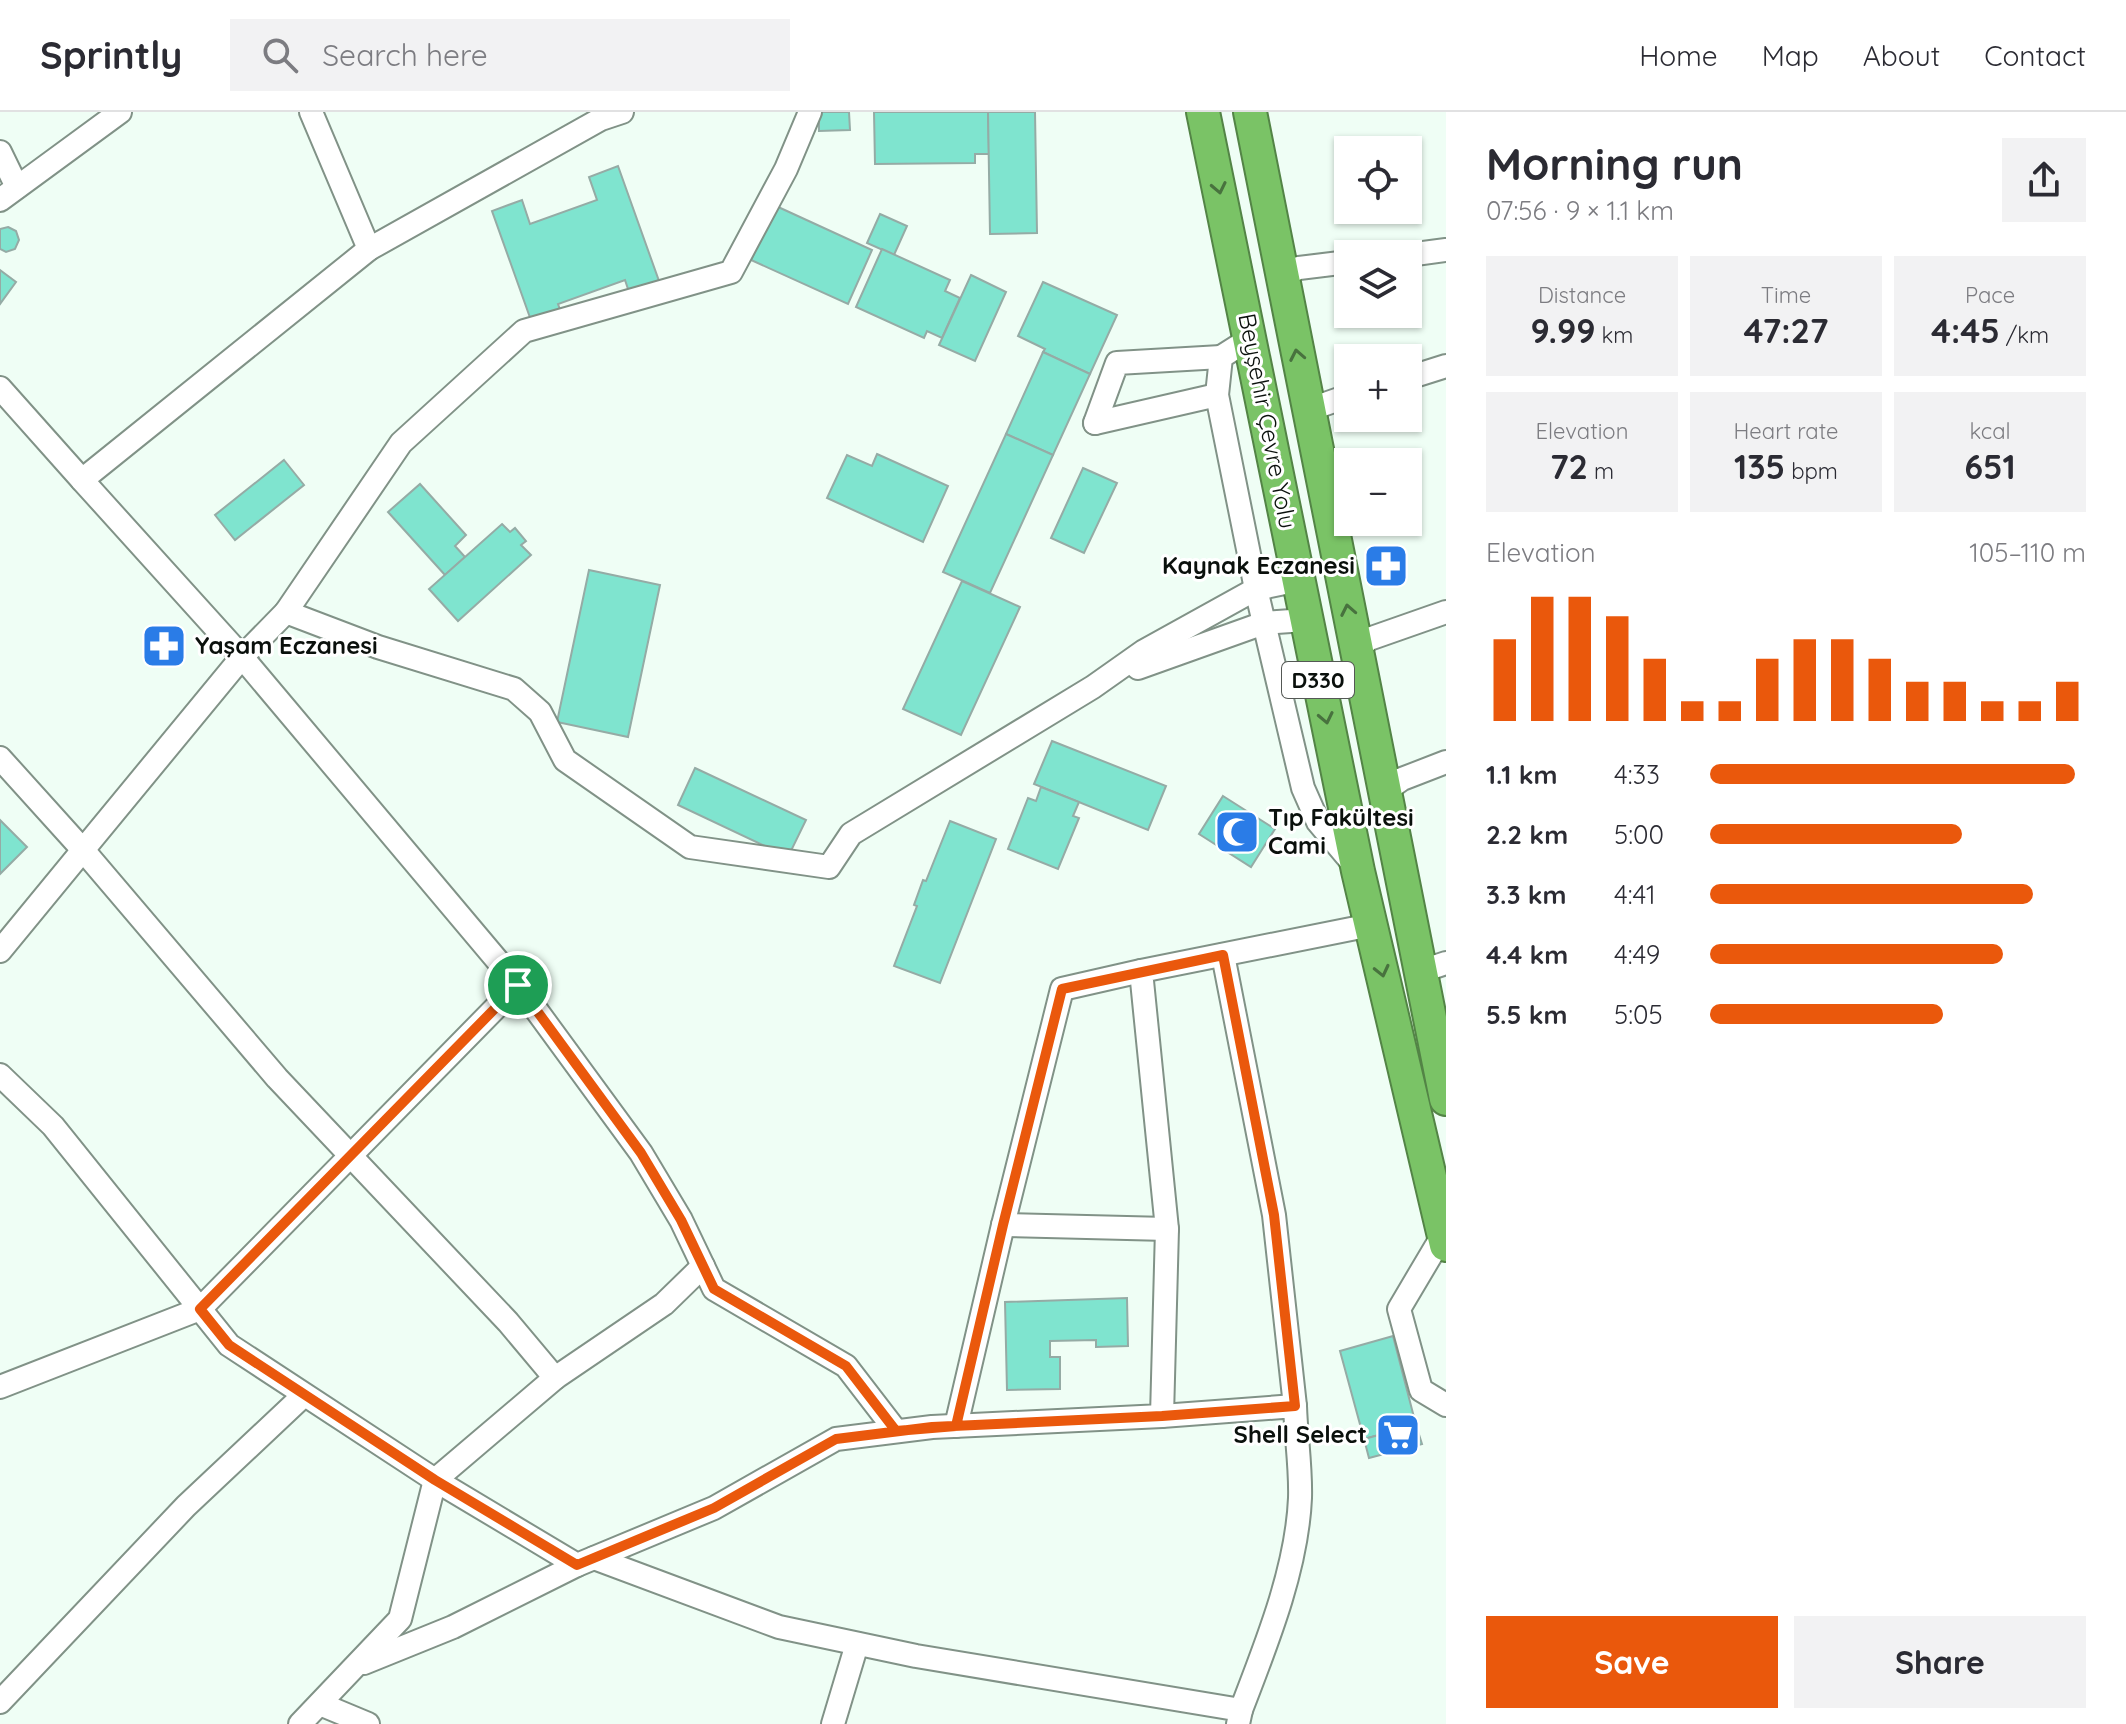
<!DOCTYPE html>
<html lang="en">
<head>
<meta charset="utf-8">
<style>
	:root { --surface:#fff; --page:#f2f2f3; --text:#2b2b33; --muted:#7c7c81; --line:#e1e1e2; --accent:#ea580c }
	body { margin:0; font-family:Quicksand,sans-serif; background:var(--page); color:var(--text); height:100vh; display:flex; flex-direction:column; font-size:30px; white-space:nowrap }
	* { box-sizing:border-box; margin:0 }
	p { font-size:26px; color:var(--muted) }
	.icon { flex:none; width:44px; height:44px; fill:none; stroke:currentColor; stroke-width:2; stroke-linecap:round; stroke-linejoin:round }
	.map { position:relative; flex:1; overflow:hidden }
	.drawer { display:flex; flex-direction:column; background:var(--surface); width:680px }
	.drawer>* { flex:none }
	.fabs { position:absolute; left:1334px; top:24px; display:grid; gap:16px }
	.fabs a { display:grid; place-items:center; width:88px; height:88px; border-radius:0px; background:var(--surface); box-shadow:0 2px 6px #0004; font-size:40px }
	.pin { position:absolute; display:grid; place-items:center; width:68px; height:68px; color:#fff; margin:-34px; border:4px solid #fff; border-radius:50%; box-shadow:0 2px 8px #0007 }
	.round { display:grid; place-items:center; flex:none; width:84px; height:84px; border-radius:0px; background:var(--page) }
	.head { display:flex; align-items:center; justify-content:space-between; height:136px; padding:0 40px }
	h1 { font-size:44px; font-weight:700; line-height:60px }
	.stats { display:grid; grid-template-columns:repeat(3,1fr); gap:12px; height:136px; padding:8px 40px }
	.stats div { display:grid; align-content:center; border-radius:0px; background:var(--page); text-align:center }
	.stats b { font-size:34px; font-weight:700 }
	.stats small { font-size:22px; font-weight:400 }
	.stats p { font-size:22px }
	.chart { height:224px; padding:16px 40px }
	.chart p { display:flex; justify-content:space-between }
	.chart svg { width:100%; height:144px; margin-top:8px; stroke:var(--accent); stroke-width:6 }
	.cta { display:flex; gap:16px; margin-top:auto; padding:16px 40px }
	.cta a { flex:1; height:92px; border-radius:0px; background:var(--accent); color:#fff; font-size:32px; font-weight:700; line-height:92px; text-align:center }
	.cta a+a { background:var(--page); color:var(--text) }
	ul { padding:0 40px; list-style:none; font-size:26px }
	li { display:grid; grid-template-columns:128px 96px 1fr; align-items:center; height:60px }
	li i { height:20px; border-radius:10px; background:var(--accent) }
	header { display:flex; align-items:center; gap:48px; box-sizing:border-box; height:112px; padding:0 40px; background:var(--surface); border-bottom:2px solid var(--line) }
	header strong { font-size:38px }
	nav { display:flex; gap:44px; margin-inline-start:auto; font-size:28px }
	.search { width:560px; height:72px; background:var(--page); display:flex; align-items:center; gap:20px; box-sizing:border-box; padding:0 28px; border-radius:0px; color:var(--muted); font-size:30px }
	main { display:flex; flex:1; min-height:0 }
	.map>svg:first-child { display:block }
</style>
</head>
<body>
<header>
<strong>Sprintly</strong>
<div class="search"><svg class="icon" aria-label="search" viewBox="0 0 24 24"><circle cx="10" cy="10" r="6"/><path d="M15 15l6 6"/></svg>Search here</div>
<nav><a>Home</a><a>Map</a><a>About</a><a>Contact</a></nav>
</header>
<main>
<div class="map">
<svg width="1446" height="1612" viewBox="0 0 1446 1612">
	<rect width="100%" height="100%" fill="#effef5"/>
	<!-- building -->
	<g fill="#7fe4cf" stroke="#95aba5" stroke-width="2">
		<polygon points="819,0 849,0 850,18 819,19"/>
		<polygon points="874,0 988,0 989,42 975,42 975,51 875,52"/>
		<polygon points="988,0 1035,0 1037,121 990,122"/>
		<polygon points="618,54 659,169 629,180 625,168 558,192 562,203 533,214 492,99 522,88 530,112 597,88 589,65"/>
		<polygon points="776,94 872,138 848,192 751,148"/>
		<polygon points="880,102 907,114 894,143 867,131"/>
		<polygon points="8,115 16,119 19,128 15,137 6,140 0,137 0,117"/>
		<polygon points="882,137 950,168 945,179 960,186 942,226 927,219 924,226 856,195"/>
		<polygon points="0,158 16,170 0,192"/>
		<polygon points="971,163 1006,180 975,249 939,233"/>
		<polygon points="1043,170 1117,203 1090,262 1043,240 1045,237 1018,224"/>
		<polygon points="1043,240 1090,262 1053,343 1006,322"/>
		<polygon points="1006,322 1053,343 990,481 943,460"/>
		<polygon points="877,342 948,374 923,430 827,386 847,343 872,354"/>
		<polygon points="284,348 304,373 235,428 215,403"/>
		<polygon points="1083,356 1117,371 1084,441 1051,426"/>
		<polygon points="420,372 466,423 455,434 465,445 445,463 388,400"/>
		<polygon points="502,412 510,420 515,416 526,429 521,433 531,443 458,509 429,477"/>
		<polygon points="589,458 660,473 628,625 557,610"/>
		<polygon points="962,469 1020,495 961,623 903,597"/>
		<polygon points="1052,629 1166,674 1148,718 1034,672"/>
		<polygon points="695,656 806,708 788,745 678,693"/>
		<polygon points="1041,675 1079,690 1073,704 1079,706 1058,757 1008,737 1028,686 1036,689"/>
		<polygon points="1223,684 1275,717 1251,755 1199,722"/>
		<polygon points="0,708 27,735 0,762"/>
		<polygon points="950,709 996,727 940,871 894,854 917,794 914,793 923,768 926,769"/>
		<polygon points="1127,1186 1128,1234 1096,1235 1096,1228 1050,1229 1050,1245 1060,1245 1060,1277 1007,1278 1005,1190"/>
		<polygon points="1393,1224 1416,1313 1364,1327 1340,1239"/>
		<polygon points="1416,1313 1422,1332 1369,1346 1364,1327"/>
	</g>
	<g fill="none" stroke-linecap="round" stroke-linejoin="round">
		<!-- minor casing -->
		<g stroke="#819287" stroke-width="26">
			<g id="minor">
				<polyline points="311,0 369,137 601,7 622,0"/>
				<polyline points="0,40 17,75"/>
				<polyline points="0,88 120,0"/>
				<polyline points="1408,143 1446,138"/>
				<polyline points="1281,164 1299,156 1348,150"/>
				<polyline points="1251,226 1221,245 1217,283 1256,477 1303,676 1318,710 1355,754"/>
				<polyline points="1408,266 1446,254"/>
				<polyline points="0,276 82,368 369,137"/>
				<polyline points="1308,298 1348,284"/>
				<polyline points="1095,311 1117,251 1221,245"/>
				<polyline points="1095,311 1217,283"/>
				<polyline points="82,368 242,545 518,873 641,1041 681,1108 714,1177 846,1254 896,1319"/>
				<polyline points="286,500 401,331 524,219 731,160 786,57 810,0"/>
				<polyline points="1356,539 1369,527 1446,500"/>
				<polyline points="1138,556 1264,511 1305,508"/>
				<polyline points="0,646 83,738 242,545 286,500 378,535 514,577 540,600 565,648 690,735 829,755 851,722 1093,575 1144,539 1256,477 1299,468"/>
				<polyline points="1384,680 1402,667 1446,650"/>
				<polyline points="0,839 83,738 277,966 508,1210 555,1266 435,1368 400,1507 300,1612"/>
				<polyline points="1223,843 1274,1103 1295,1294"/>
				<polyline points="1419,860 1446,851"/>
				<polyline points="0,963 53,1014 229,1233 435,1368 577,1453 714,1396 836,1327 932,1315 1162,1304 1167,1117 1141,859 1371,813"/>
				<polyline points="1003,1113 1167,1117"/>
				<polyline points="1444,1121 1399,1197 1421,1278 1446,1293"/>
				<polyline points="555,1266 664,1192 703,1154"/>
				<polyline points="0,1275 200,1197 518,873"/>
				<path d="M1162,1304l133,-10c1,31 6,62 5,92 -3,71 -34,147 -59,212"/>
				<polyline points="956,1314 1003,1113 1062,877 1141,859"/>
				<polyline points="594,1446 779,1515 916,1544 1241,1598 1238,1612"/>
				<polyline points="364,1551 453,1515 577,1453"/>
				<polyline points="0,1590 186,1394 304,1283"/>
				<polyline points="320,1592 368,1612"/>
				<polyline points="833,1612 857,1532"/>
			</g>
		</g>
		<!-- highway casing -->
		<g stroke="#538446" stroke-width="36">
			<g id="highway">
				<polyline points="1203,0 1358,759 1446,1133"/>
				<polyline points="1250,0 1446,987"/>
			</g>
		</g>
		<!-- minor -->
		<use href="#minor" stroke="#fff" stroke-width="22"/>
		<!-- highway -->
		<use href="#highway" stroke="#7ac366" stroke-width="32"/>
	</g>
	<!-- one-way arrows -->
	<defs><path id="oneway-chevron" d="M-2-3.5L2.5 0L-2 3.5" fill="none" stroke-width="1.6" stroke-linecap="round" stroke-linejoin="round" transform="scale(2)"/></defs>
	<g stroke="#48723e">
		<use href="#oneway-chevron" transform="translate(1219 76) rotate(78)"/>
		<use href="#oneway-chevron" transform="translate(1297 243) rotate(-101)"/>
		<use href="#oneway-chevron" transform="translate(1348 498) rotate(-101)"/>
		<use href="#oneway-chevron" transform="translate(1326 606) rotate(78)"/>
		<use href="#oneway-chevron" transform="translate(1382 859) rotate(77)"/>
	</g>
	<g fill="none" stroke-linecap="round" stroke-linejoin="round">
		<!-- route casing -->
		<g stroke="#fff" stroke-width="16">
			<polyline id="route" points="518,873 200,1197 229,1233 435,1368 577,1453 714,1396 836,1327 932,1315 1162,1304 1295,1294 1274,1103 1223,843 1062,877 1003,1113 956,1314 896,1319 846,1254 714,1177 681,1108 641,1041 518,873"/>
		</g>
		<!-- route -->
		<use href="#route" stroke="#ea580c" stroke-width="10"/>
	</g>
	<!-- icons -->
	<defs>
		<g id="pharmacy-square" transform="scale(2.3)"><rect x="-9" y="-9" width="18" height="18" rx="4" fill="#2a7ce7" stroke="#fff"/><path d="M-2-6h4v4h4v4h-4v4h-4v-4h-4v-4h4Z" fill="#fff"/></g>
		<g id="mosque-square" transform="scale(2.3)"><rect x="-9" y="-9" width="18" height="18" rx="4" fill="#2a7ce7" stroke="#fff"/><path d="M3.5-4.9A6 6 0 1 0 3.5 4.9A5 5 0 1 1 3.5-4.9Z" fill="#fff"/></g>
		<g id="supermarket-square" transform="scale(2.3)"><rect x="-9" y="-9" width="18" height="18" rx="4" fill="#2a7ce7" stroke="#fff"/><path d="M-6-5.5h2.5l.6 2H6L4.5 2H-2.5L-4.4-4H-6ZM-1.5 3.2a1.3 1.3 0 1 0 .1 0ZM3 3.2a1.3 1.3 0 1 0 .1 0Z" fill="#fff"/></g>
	</defs>
	<g fill-rule="evenodd">
		<use href="#pharmacy-square" x="1386" y="454"/>
		<use href="#pharmacy-square" x="164" y="534"/>
		<use href="#mosque-square" x="1237" y="720"/>
		<use href="#supermarket-square" x="1398" y="1323"/>
	</g>
	<g text-anchor="middle" stroke-width="6" stroke-linejoin="round" paint-order="stroke">
		<!-- shield labels -->
		<rect fill="#fff" stroke="#545855" stroke-width="2" x="1282" y="550" width="72" height="36" rx="6"/>
		<g font-size="22" font-weight="bold" fill="#0a100c">
			<text x="1318" y="576">D330</text>
		</g>
		<!-- street labels -->
		<g font-size="24" fill="#0a100c" stroke="#fff">
			<text transform="translate(1267 309) rotate(79)" y="8">Beyşehir Çevre Yolu</text>
		</g>
		<!-- poi labels -->
		<g font-size="24" font-weight="bold" fill="#0a100c" stroke="#fff" text-anchor="end">
			<text x="1355" y="462">Kaynak Eczanesi</text>
			<text x="195" y="542" text-anchor="start">Yaşam Eczanesi</text>
			<text x="1268" y="714" text-anchor="start">Tıp Fakültesi<tspan x="1268" dy="28">Cami</tspan></text>
			<text x="1367" y="1331">Shell Select</text>
		</g>
	</g>
</svg>
<div class="fabs">
<a><svg class="icon" aria-label="locate" viewBox="0 0 24 24"><circle cx="12" cy="12" r="6"/><path d="M12 2v4M12 18v4M2 12h4M18 12h4"/></svg></a>
<a><svg class="icon" aria-label="layers" viewBox="0 0 24 24"><path d="M12 4l9 5-9 5-9-5zM3 14l9 5 9-5"/></svg></a>
<a>+</a>
<a>−</a>
</div>
<div class="pin" style="left:518px;top:873px;background:#1e9e55"><svg class="icon" aria-label="arrive" viewBox="0 0 24 24"><path d="M6 21V4h12l-3 4 3 4H6"/></svg></div>
</div>
<section class="drawer">
<div class="head"><div><h1>Morning run</h1><p>07:56 · 9 × 1.1 km</p></div><a class="round"><svg class="icon" aria-label="share" viewBox="0 0 24 24"><path d="M12 15V3M7 8l5-5 5 5M5 13v7h14v-7"/></svg></a></div>
<div class="stats">
<div><p>Distance</p><b>9.99<small> km</small></b></div>
<div><p>Time</p><b>47:27</b></div>
<div><p>Pace</p><b>4:45<small> /km</small></b></div>
</div>
<div class="stats">
<div><p>Elevation</p><b>72<small> m</small></b></div>
<div><p>Heart rate</p><b>135<small> bpm</small></b></div>
<div><p>kcal</p><b>651</b></div>
</div>
<div class="chart"><p><span>Elevation</span>105–110 m</p>
<svg viewBox="0 0 160 44" preserveAspectRatio="none"><path d="M5 44V19M15 44V6M25 44V6M35 44V12M45 44V25M55 44V38M65 44V38M75 44V25M85 44V19M95 44V19M105 44V25M115 44V32M125 44V32M135 44V38M145 44V38M155 44V32"/></svg>
</div>
<ul>
<li><b>1.1 km</b>4:33<i style="width:97%"></i></li>
<li><b>2.2 km</b>5:00<i style="width:67%"></i></li>
<li><b>3.3 km</b>4:41<i style="width:86%"></i></li>
<li><b>4.4 km</b>4:49<i style="width:78%"></i></li>
<li><b>5.5 km</b>5:05<i style="width:62%"></i></li>
</ul>
<div class="cta"><a>Save</a><a>Share</a></div>
</section>
</main>
</body>
</html>
